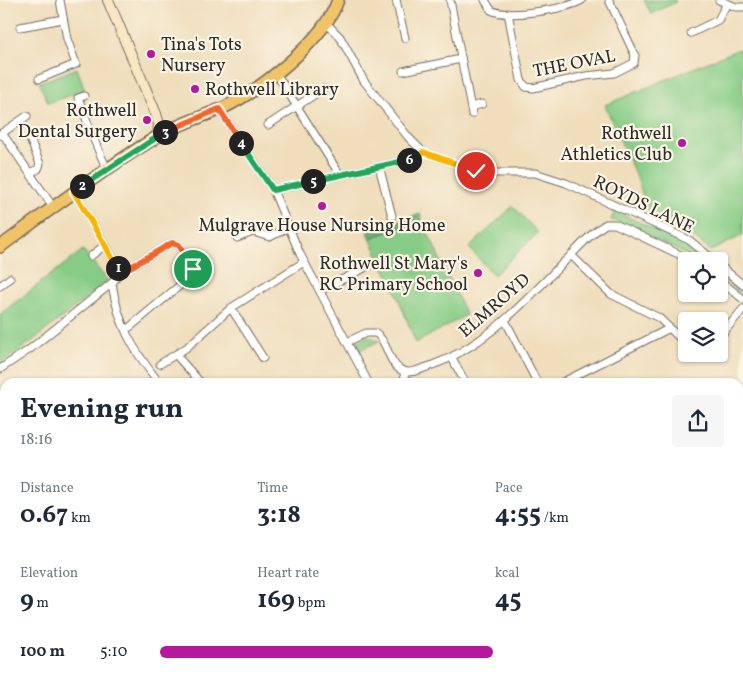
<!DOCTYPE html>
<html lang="en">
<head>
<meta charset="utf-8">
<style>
	:root { --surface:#fff; --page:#f6f6f7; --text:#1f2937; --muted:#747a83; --accent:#b5179e }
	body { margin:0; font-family:Vollkorn,serif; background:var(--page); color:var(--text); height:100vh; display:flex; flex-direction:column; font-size:19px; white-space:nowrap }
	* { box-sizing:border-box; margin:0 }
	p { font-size:16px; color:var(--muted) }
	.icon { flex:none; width:28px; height:28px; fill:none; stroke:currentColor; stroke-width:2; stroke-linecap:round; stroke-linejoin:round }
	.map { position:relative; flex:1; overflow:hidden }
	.panel { position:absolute; left:0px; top:378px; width:744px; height:304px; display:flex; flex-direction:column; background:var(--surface); border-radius:15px 15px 0 0; box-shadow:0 1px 4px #0004 }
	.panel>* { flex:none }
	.tools { position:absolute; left:678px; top:252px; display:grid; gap:10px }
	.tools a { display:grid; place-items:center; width:50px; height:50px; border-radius:5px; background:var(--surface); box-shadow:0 1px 4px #0004; font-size:25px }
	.pin { position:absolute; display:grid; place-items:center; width:42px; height:42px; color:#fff; margin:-21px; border:2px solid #fff; border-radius:50%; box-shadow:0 1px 5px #0007 }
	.km { position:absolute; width:25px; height:25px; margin:-12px; border-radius:50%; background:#222; color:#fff; font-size:14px; line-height:25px; text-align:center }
	.round { display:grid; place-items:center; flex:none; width:52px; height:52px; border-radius:5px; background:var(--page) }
	.overview { display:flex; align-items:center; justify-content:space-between; height:85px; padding:0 20px }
	h1 { font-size:28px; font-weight:700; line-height:38px }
	.stats { display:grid; grid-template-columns:repeat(3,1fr); gap:8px; height:85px; padding:5px 20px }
	.stats div { display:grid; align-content:center }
	.stats b { font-size:25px; font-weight:700 }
	.stats small { font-size:14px; font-weight:400 }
	.stats p { font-size:14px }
	ul { padding:0 20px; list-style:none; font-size:16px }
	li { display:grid; grid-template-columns:80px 60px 1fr; align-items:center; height:38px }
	li i { height:12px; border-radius:6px; background:var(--accent) }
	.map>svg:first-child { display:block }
</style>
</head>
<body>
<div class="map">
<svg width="743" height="681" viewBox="0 0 743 681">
	<rect width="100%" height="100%" fill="#fcf5e5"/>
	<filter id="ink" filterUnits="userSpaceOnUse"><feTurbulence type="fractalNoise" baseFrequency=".02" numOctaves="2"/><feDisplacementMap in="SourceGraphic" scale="10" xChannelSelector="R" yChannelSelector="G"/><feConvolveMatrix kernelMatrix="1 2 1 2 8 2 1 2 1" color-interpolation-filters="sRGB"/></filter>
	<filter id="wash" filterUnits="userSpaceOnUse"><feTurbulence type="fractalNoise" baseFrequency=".0096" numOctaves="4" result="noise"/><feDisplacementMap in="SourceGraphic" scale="20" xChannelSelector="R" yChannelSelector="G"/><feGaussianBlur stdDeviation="1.12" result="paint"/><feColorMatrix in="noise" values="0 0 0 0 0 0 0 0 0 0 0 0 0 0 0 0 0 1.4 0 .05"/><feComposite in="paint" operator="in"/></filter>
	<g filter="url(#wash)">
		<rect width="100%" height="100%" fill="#efddbb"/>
		<!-- green -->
		<g fill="#87cc86" stroke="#597c58">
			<polygon points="644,0 675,0 676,2 651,14"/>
			<polygon points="739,49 743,58 743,235 711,251 689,234 650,216 638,181 605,105"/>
			<polygon points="77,68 85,90 48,103 39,83"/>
			<polygon points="513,206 538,233 494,275 469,248"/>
			<polygon points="615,211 682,242 708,261 700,261 619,222 611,220"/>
			<polygon points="422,220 466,315 416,343 397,295 370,238"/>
			<polygon points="83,250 108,281 31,342 0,364 0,314"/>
			<polygon points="719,270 743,291 743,295 719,276"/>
			<polygon points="368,336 379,341 358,351 355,345 356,342"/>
		</g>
		<!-- forest -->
		<g fill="#6db073" stroke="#4c6e4f">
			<polygon points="420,214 422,220 370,238 367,231"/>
			<polygon points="743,594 743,655 739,655 739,602"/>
		</g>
	</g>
	<g filter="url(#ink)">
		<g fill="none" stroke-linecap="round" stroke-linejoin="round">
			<!-- street casing -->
			<g stroke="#70695d" stroke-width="9">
				<g id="street">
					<polyline points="396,0 405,38"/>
					<polyline points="450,0 472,114"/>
					<path d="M485,0l6,10c16,9 75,-1 91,-10"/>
					<polyline points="719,0 736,7 743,7"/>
					<polyline points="508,13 521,80 526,87 533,88 586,76 614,73 634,63 635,55 609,0"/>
					<polyline points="326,23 340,37 364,81 409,138 423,152 481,173 535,173 566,183 689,240 715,261"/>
					<polyline points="20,27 63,19"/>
					<polyline points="691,33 718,20 726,5"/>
					<polyline points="403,71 461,59"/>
					<polyline points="276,73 340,175"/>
					<polyline points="39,79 76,64 67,39 60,0"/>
					<path d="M84,96l-6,2c10,23 17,49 29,70"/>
					<polyline points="471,107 482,104"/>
					<polyline points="219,109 273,190 300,254 368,382"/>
					<polyline points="268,125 323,89"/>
					<polyline points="2,133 27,116"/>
					<polyline points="0,135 2,133 53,207"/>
					<polyline points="30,139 40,164 38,169 30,173"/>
					<polyline points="379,166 392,216"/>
					<polyline points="273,190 413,159 423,152"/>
					<polyline points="237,238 253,232 270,237 289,227"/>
					<polyline points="571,255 611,294 659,318 686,344"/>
					<polyline points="91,256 105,245"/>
					<polyline points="719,265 743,285"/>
					<polyline points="118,267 125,270 172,243 179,245 193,269 190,277 130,327"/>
					<polyline points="719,280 743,299"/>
					<path d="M112,283c6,41 20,65 45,97"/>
					<polyline points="0,286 10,278"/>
					<polyline points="320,291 374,263"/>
					<polyline points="231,308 263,358"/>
					<polyline points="505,320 537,382"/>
					<polyline points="719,338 743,309"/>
					<path d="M347,342l19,-9h10c12,9 12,30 25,37 9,5 20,-1 29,-4 55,-19 94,-64 134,-104 13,-12 27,-30 42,-38h9l78,37"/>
					<polyline points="176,355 200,382"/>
					<polyline points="452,358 465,382"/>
					<polyline points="160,364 186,348 231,308 304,262"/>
					<polyline points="0,369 30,349 112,283 118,275 118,267 74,192"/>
					<polyline points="404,372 405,382"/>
					<polyline points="563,382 670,328"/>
				</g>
			</g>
			<!-- secondary casing -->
			<g stroke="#70695d" stroke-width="12">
				<polyline id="secondary" points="108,0 156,114 159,124 158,136"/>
			</g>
			<!-- primary casing -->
			<g stroke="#70695d" stroke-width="14">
				<path id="primary" d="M0,247c50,-38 101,-76 155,-109 20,-13 44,-20 66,-29 38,-18 103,-68 117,-109"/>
			</g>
			<!-- street -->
			<use href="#street" stroke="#fff" stroke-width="7"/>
			<!-- secondary -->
			<use href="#secondary" stroke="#f9e7c3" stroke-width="10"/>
			<!-- primary -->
			<use href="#primary" stroke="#f1c369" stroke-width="11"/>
		</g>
	</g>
	<g fill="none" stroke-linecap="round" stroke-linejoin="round" filter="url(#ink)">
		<!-- split-1 casing -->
		<g stroke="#fff" stroke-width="10">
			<polyline id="split-1" points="118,268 123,270 127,269 172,243 179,245 193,269"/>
		</g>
		<!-- split-2 casing -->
		<g stroke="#fff" stroke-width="10">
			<polyline id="split-2" points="82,186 74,192 118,268"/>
		</g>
		<!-- split-3 casing -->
		<g stroke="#fff" stroke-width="10">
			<polyline id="split-3" points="82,186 165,132"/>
		</g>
		<!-- split-4 casing -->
		<g stroke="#fff" stroke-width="10">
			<polyline id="split-4" points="165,132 219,109 241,143"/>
		</g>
		<!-- split-5 casing -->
		<g stroke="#fff" stroke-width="10">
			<polyline id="split-5" points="241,143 273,190 313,181"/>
		</g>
		<!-- split-6 casing -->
		<g stroke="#fff" stroke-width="10">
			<polyline id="split-6" points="313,181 409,160"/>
		</g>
		<!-- split-7 casing -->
		<g stroke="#fff" stroke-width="10">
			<polyline id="split-7" points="409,160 418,158 423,152 476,171"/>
		</g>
		<!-- split-1 -->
		<use href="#split-1" stroke="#f0652b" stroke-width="6"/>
		<!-- split-2 -->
		<use href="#split-2" stroke="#f5b400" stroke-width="6"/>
		<!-- split-3 -->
		<use href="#split-3" stroke="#22a559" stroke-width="6"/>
		<!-- split-4 -->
		<use href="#split-4" stroke="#f0652b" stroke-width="6"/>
		<!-- split-5 -->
		<use href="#split-5" stroke="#22a559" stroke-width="6"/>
		<!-- split-6 -->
		<use href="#split-6" stroke="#22a559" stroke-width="6"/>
		<!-- split-7 -->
		<use href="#split-7" stroke="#f5b400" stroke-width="6"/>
	</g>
	<!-- markers -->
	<g fill="#b5179e" stroke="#fcf5e5" stroke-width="2">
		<circle cx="151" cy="54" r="5"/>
		<circle cx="195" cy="89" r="5"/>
		<circle cx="147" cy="120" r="5"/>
		<circle cx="682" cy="143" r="5"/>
		<circle cx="322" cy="206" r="5"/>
		<circle cx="478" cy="273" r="5"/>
	</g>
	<g text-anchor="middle" stroke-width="4.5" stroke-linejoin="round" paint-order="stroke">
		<!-- poi labels -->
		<g font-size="18" fill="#2b2b2b" stroke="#fcf5e5" text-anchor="end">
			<text x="161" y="50" text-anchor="start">Tina's Tots<tspan x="161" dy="21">Nursery</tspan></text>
			<text x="205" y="95" text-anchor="start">Rothwell Library</text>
			<text x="137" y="116">Rothwell<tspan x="137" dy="21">Dental Surgery</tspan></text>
			<text x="672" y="139">Rothwell<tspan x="672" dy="21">Athletics Club</tspan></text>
			<text x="322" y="231" text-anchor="middle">Mulgrave House Nursing Home</text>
			<text x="468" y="269">Rothwell St Mary's<tspan x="468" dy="21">RC Primary School</tspan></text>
		</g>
		<!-- street labels -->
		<g font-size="18" fill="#2b2b2b" stroke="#fcf5e5">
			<text transform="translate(574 63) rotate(-11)" y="6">THE OVAL</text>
			<text transform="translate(644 204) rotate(26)" y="6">ROYDS LANE</text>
			<text transform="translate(494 305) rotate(-41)" y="6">ELMROYD</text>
		</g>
	</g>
</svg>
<div class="tools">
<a><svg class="icon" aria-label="locate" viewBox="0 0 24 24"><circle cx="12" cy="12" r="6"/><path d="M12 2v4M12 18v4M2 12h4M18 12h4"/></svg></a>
<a><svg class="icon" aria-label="layers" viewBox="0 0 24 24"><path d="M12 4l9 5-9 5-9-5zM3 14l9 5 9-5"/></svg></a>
</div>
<div class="pin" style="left:193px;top:269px;background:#1e9e55"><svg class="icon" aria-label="arrive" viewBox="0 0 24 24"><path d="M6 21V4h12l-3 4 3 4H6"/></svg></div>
<div class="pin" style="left:476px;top:171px;background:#d93025"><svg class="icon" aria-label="check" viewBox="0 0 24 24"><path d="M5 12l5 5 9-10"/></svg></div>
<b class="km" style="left:118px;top:268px">1</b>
<b class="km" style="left:82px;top:186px">2</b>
<b class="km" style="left:165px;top:132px">3</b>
<b class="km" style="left:241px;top:143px">4</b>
<b class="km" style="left:313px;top:181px">5</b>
<b class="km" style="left:409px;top:160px">6</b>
<section class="panel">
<div class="overview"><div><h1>Evening run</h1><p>18:16</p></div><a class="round"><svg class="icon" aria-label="share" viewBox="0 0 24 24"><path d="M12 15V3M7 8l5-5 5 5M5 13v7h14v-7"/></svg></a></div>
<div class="stats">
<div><p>Distance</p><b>0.67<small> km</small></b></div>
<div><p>Time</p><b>3:18</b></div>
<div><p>Pace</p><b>4:55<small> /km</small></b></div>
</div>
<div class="stats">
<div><p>Elevation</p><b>9<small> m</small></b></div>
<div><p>Heart rate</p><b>169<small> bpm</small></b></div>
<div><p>kcal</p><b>45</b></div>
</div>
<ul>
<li><b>100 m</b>5:10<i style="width:59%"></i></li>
</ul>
</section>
</div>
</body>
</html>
